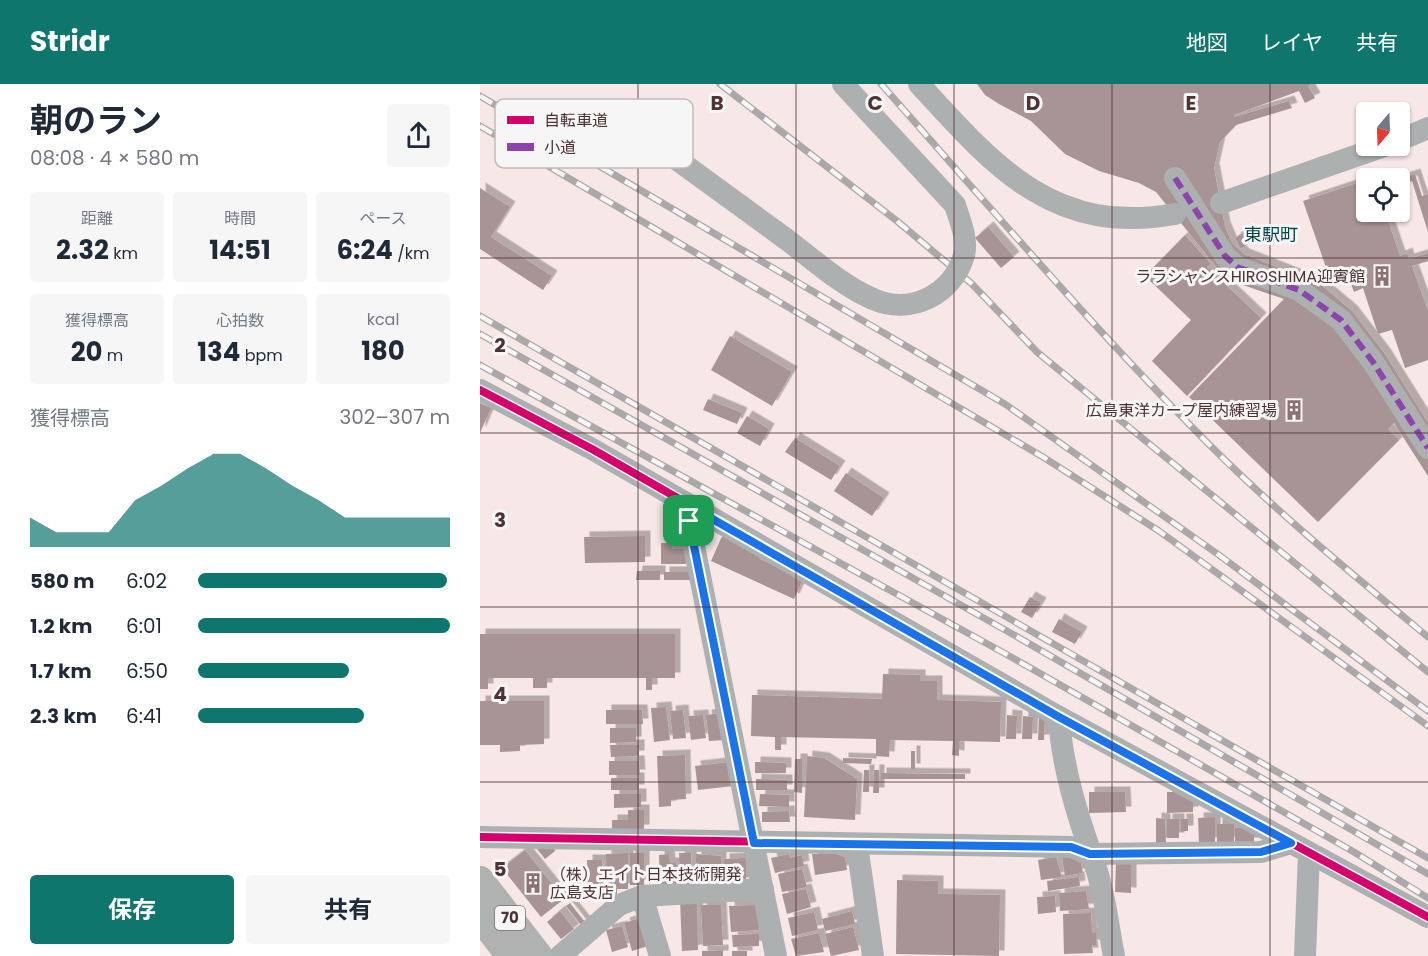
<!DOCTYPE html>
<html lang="ja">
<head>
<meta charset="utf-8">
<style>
	:root { --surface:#fff; --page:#f6f6f7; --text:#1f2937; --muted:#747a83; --accent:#0f766e }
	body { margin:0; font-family:Poppins,"Noto Sans JP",sans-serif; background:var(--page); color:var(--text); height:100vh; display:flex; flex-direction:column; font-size:22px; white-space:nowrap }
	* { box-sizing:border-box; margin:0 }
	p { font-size:20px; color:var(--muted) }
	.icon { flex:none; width:33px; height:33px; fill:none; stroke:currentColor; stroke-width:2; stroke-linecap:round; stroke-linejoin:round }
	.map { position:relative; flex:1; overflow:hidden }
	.panel { display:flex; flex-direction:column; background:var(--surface); width:480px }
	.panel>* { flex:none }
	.needle { width:39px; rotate:199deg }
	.buttons { position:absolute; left:876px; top:18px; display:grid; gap:12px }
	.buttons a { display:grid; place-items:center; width:54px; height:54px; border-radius:6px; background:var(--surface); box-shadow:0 2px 4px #0004; font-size:30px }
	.pin { position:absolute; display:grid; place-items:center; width:51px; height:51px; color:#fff; margin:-26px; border-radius:12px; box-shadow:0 3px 9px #0006 }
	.round { display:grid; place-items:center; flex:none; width:63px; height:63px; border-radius:6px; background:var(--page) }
	.headline { display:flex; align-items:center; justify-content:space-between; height:102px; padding:0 30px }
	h1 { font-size:33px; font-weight:700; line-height:45px }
	.metrics { display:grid; grid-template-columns:repeat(3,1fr); gap:9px; height:102px; padding:6px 30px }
	.metrics div { display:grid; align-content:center; border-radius:6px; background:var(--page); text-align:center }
	.metrics b { font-size:26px; font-weight:700 }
	.metrics small { font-size:16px; font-weight:400 }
	.metrics p { font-size:16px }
	.chart { height:168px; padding:12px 30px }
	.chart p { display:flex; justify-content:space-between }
	.chart svg { width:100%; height:108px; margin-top:6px; fill:var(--accent); opacity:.7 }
	.action { display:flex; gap:12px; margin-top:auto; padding:12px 30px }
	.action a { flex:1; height:69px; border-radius:6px; background:var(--accent); color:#fff; font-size:24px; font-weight:700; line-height:69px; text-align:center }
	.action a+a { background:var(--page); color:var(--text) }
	ul { padding:0 30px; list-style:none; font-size:20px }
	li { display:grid; grid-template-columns:96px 72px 1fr; align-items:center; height:45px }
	li i { height:15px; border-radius:8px; background:var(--accent) }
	header { display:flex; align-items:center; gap:36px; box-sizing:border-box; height:84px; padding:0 30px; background:var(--accent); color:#fff }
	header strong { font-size:28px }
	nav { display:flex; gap:33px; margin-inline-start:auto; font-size:21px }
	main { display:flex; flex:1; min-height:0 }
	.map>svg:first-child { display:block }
</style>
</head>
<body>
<header>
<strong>Stridr</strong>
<nav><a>地図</a><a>レイヤ</a><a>共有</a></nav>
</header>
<main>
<section class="panel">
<div class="headline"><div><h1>朝のラン</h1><p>08:08 · 4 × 580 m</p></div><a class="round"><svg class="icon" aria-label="share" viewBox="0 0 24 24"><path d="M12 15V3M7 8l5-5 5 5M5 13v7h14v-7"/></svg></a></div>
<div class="metrics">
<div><p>距離</p><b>2.32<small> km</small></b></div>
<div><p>時間</p><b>14:51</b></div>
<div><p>ペース</p><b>6:24<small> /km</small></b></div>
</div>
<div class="metrics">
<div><p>獲得標高</p><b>20<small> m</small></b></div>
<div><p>心拍数</p><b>134<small> bpm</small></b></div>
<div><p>kcal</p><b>180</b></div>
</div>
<div class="chart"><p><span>獲得標高</span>302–307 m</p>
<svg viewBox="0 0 160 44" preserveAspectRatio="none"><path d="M0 44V32L10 38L20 38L30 38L40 25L50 19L60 12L70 6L80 6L90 12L100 19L110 25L120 32L130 32L140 32L150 32L160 32V44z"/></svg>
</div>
<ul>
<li><b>580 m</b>6:02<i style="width:99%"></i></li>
<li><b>1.2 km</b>6:01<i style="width:100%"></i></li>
<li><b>1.7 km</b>6:50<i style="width:60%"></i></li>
<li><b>2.3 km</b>6:41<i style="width:66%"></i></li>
</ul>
<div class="action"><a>保存</a><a>共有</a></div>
</section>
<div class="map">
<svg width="948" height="872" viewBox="0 0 948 872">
	<defs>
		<filter id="shadow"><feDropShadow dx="5.5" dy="-5.5" stdDeviation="0" flood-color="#0004"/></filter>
	</defs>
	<rect width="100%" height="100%" fill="#f7e7e7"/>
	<!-- building -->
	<g fill="#a89495" filter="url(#shadow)">
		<polygon points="497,0 831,0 828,2 835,14 825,19 819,7 754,31 754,33 809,17 812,24 756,41 740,58 734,84 745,143 752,159 764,170 840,200 872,227 905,270 948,339 948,392 914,339 908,345 919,356 838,438 709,313 804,215 763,201 742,190 676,108 659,99 619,87 585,70 551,37 519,20 505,11"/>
		<polygon points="935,90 942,112 948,110 948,148 932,97 920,102 920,95"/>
		<polygon points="886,96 886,128 905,128 920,172 927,169 929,175 948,169 948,177 932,182 948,227 948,276 925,284 912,246 898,250 883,204 874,208 867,189 850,195 823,117"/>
		<polygon points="0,104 30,123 11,153 72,192 63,206 0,165"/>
		<polygon points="508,143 534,173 521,184 495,154"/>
		<polygon points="762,149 768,160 761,165 755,154"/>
		<polygon points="705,151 731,180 727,183 781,234 707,312 672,277 711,236 665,192"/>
		<polygon points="250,252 312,288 292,322 231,286"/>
		<polygon points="228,315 262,329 257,340 223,326"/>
		<polygon points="0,319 11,324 0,349"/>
		<polygon points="267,332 289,345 280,362 257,349"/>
		<polygon points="315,354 360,382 351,396 305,368"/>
		<polygon points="366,389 404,414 392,432 354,407"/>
		<polygon points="243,450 283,468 280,475 323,495 314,515 231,477"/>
		<polygon points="165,452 165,478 105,479 104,453"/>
		<polygon points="181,459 192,459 192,465 206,465 206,480 181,480"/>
		<polygon points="157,487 180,487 180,496 156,496"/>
		<rect x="184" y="488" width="29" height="8"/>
		<polygon points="550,513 561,519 552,534 541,528"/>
		<polygon points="579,535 602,548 595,560 572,548"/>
		<polygon points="0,550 195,550 195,594 172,594 172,606 166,606 166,594 67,594 67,604 53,604 53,594 8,594 8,605 0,605"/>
		<polygon points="403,590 440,591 440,597 457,597 457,616 521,618 520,658 479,657 479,672 472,671 473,657 410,656 409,673 396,672 396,655 301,653 301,666 295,666 295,653 271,652 272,611 402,615"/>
		<polygon points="0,617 64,617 64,660 40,661 40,667 20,668 20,661 0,661"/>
		<polygon points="186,623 190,656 174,658 171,624"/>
		<polygon points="126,626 162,626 163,640 126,640"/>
		<polygon points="203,626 206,654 193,655 190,627"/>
		<polygon points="242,629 245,656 229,657 226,631"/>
		<polygon points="223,631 226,654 211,656 208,632"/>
		<polygon points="527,631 537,632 536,655 526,655"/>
		<polygon points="543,632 553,633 552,655 542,655"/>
		<polygon points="559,632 565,632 564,656 558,656"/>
		<polygon points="130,644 156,644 156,658 130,659"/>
		<polygon points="130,661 159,661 159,672 131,673"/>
		<rect x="431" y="667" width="4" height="18"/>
		<polygon points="205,671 206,715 191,716 191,722 179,723 177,672"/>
		<polygon points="327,672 344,674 377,695 375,736 324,733"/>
		<polygon points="363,674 392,675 391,680 363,679"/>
		<polygon points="315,675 322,675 322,709 314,708"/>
		<polygon points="129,677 159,677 160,691 129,691"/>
		<polygon points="250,678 253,702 218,706 215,682"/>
		<polygon points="275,678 306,679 306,689 275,689"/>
		<polygon points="384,686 389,686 389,708 383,708"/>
		<polygon points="394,686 399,686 399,709 393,709"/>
		<polygon points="401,689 485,690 485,695 401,695"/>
		<rect x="131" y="694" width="28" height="12"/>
		<polygon points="276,695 307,696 307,706 276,706"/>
		<polygon points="609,708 645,708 646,728 609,729"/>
		<polygon points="687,708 694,708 713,718 713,728 687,729"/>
		<polygon points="134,710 161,710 161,723 134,724"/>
		<polygon points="280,710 309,711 309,723 279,722"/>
		<polygon points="148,726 164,726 164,746 132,747 132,736 148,736"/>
		<polygon points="309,727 310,738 282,738 282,728"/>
		<polygon points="735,733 735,759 719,759 718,734"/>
		<polygon points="676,734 685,735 686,759 676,759"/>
		<rect x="687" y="735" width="12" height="19"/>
		<rect x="701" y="735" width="7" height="12"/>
		<polygon points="737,740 754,740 754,758 737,759"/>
		<polygon points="762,743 774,751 774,759 755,759 755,744"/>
		<polygon points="57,765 74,765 75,767 65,775"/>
		<polygon points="45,766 84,815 61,833 22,784"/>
		<polygon points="148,769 148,805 137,805 137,810 127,810 126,770"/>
		<rect x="150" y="769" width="14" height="32"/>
		<polygon points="199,769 211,769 212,801 200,801"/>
		<polygon points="189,770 190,779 196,779 196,800 180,801 179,771"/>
		<polygon points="216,770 241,772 241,790 227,790 227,796 216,796"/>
		<polygon points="309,770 310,774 322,771 324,782 295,789 291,774"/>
		<polygon points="332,770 356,770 365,773 367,786 335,791"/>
		<polygon points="576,773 582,793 561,796 558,776"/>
		<polygon points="582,773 591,773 601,779 603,789 585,792"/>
		<polygon points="266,774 266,799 245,799 244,775"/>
		<polygon points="107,776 122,776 123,806 108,806"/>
		<polygon points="636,778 651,779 651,809 635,808"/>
		<polygon points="322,785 327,803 302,808 298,790"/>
		<polygon points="599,793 600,802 568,807 567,797"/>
		<polygon points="417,796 458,797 458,810 520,811 519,872 416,870"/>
		<polygon points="326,805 331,823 307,830 302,810"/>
		<polygon points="606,807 609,825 580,827 579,809"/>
		<polygon points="575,812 576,828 558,830 557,813"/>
		<polygon points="217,814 218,866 202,867 200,815"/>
		<polygon points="90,819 105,838 101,841 86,822"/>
		<polygon points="221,821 241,821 243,861 223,862"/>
		<polygon points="278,821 279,846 251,848 249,822"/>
		<polygon points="80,827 94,845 81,855 67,838"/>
		<polygon points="372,827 375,840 345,847 342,835"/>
		<polygon points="334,828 338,846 312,852 308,834"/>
		<polygon points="611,829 612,849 616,849 616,861 612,861 613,869 584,870 583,830"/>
		<polygon points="160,834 168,862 152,867 144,839"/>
		<polygon points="142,842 148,863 132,868 126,846"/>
		<polygon points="373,843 379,866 351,872 345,850"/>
		<polygon points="339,849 344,868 316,872 311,855"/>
		<polygon points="279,850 279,862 253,863 252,851"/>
		<polygon points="243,866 243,872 222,872 222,867"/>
		<rect x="252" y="867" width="15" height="5"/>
	</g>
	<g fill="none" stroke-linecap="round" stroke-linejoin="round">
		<!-- minor -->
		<g stroke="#acb0b0" stroke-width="22">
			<path d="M439,0c75,82 134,152 256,130"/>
			<polyline points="151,42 306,155"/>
			<polyline points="920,56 948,44"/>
			<polyline points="741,119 904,62"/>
			<polyline points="0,306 112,365 579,633 948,833"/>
			<polyline points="215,425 209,437 296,872"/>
			<path d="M579,633c3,51 19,100 36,148 10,28 13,61 19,91"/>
			<polyline points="0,753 591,763 610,770 781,768 811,759"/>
			<polyline points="377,761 393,872"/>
			<polyline points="162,812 180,872"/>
			<polyline points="80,872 139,821 162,812 283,805"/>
			<polyline points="825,872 829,769"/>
		</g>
		<!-- major -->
		<g stroke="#b0b1b1" stroke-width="28">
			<polyline points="0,796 59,872"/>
			<polyline points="0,833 30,872"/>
		</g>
		<!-- rail casing -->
		<g stroke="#aaa8a8" stroke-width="7">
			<g id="rail">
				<polyline points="240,0 417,137 492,200 557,268 948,588"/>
				<path d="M401,0c101,114 200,230 307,339 74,77 158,146 240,214"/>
				<polyline points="0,12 525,320 739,471 948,627"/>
				<polyline points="0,42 563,373 679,447 948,642"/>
				<polyline points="0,232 948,774"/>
				<polyline points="0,250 534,551 948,790"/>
				<polyline points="0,281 524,569 874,768 948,814"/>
			</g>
		</g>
		<!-- rail -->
		<use href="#rail" stroke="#f6f6f6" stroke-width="4.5" stroke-dasharray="14" stroke-linecap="butt"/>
		<!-- minor-bridge -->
		<g stroke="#acb0b0" stroke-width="22">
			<polyline points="695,94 745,172 757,183 819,206 861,236 893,278 948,364"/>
			<path d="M306,155c27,20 56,47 87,60 38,17 80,-5 91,-44 4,-16 -4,-34 -9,-50l-112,-121"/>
		</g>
		<!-- quiet -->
		<polyline stroke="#8e44ad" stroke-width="6" stroke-dasharray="12 6" stroke-linecap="butt" points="695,94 745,172 757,183 819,206 861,236 893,278 948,364"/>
		<!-- cycleway casing -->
		<g stroke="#f6f6f6" stroke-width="11">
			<g id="cycleway">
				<polyline points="0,306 112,365 579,633 948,833"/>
				<polyline points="0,753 591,763 610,770 781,768 811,759"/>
			</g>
		</g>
		<!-- cycleway -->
		<use href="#cycleway" stroke="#d6006c" stroke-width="8"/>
	</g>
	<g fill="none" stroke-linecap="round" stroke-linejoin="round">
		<!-- route casing -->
		<g stroke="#fff" stroke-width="12">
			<polygon id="route" points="215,425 579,633 811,759 781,768 610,770 591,763 274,759 209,437"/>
		</g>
		<!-- route -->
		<use href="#route" stroke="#1a73e8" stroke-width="8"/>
	</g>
	<!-- grid -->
	<path fill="none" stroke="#4f3234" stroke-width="1.5" stroke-opacity="0.55" d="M158,0v872M316,0v872M474,0v872M632,0v872M790,0v872M0,174h948M0,349h948M0,523h948M0,698h948"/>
	<!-- icons -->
	<defs>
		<g id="building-bare" transform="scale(1.62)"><path d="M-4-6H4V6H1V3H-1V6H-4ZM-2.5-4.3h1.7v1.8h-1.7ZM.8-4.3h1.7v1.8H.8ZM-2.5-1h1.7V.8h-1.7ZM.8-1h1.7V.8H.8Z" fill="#8a7173" stroke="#f6f6f6" stroke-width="2.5" paint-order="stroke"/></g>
	</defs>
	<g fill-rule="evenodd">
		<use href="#building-bare" x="902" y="192"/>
		<use href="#building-bare" x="814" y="326"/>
		<use href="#building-bare" x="53" y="799"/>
	</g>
	<g text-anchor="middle" stroke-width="6" stroke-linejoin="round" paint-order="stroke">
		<!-- shield labels -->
		<rect fill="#f6f6f6" stroke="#816d6e" stroke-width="1.5" x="15" y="822" width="30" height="24" rx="4.5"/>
		<g font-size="15" font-weight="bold" fill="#4f3234">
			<text x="30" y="839">70</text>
		</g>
		<!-- poi labels -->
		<g font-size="16" fill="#4f3234" stroke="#f6f6f6" text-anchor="end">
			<text x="885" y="198">ララシャンスHIROSHIMA迎賓館</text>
			<text x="797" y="332">広島東洋カープ屋内練習場</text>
			<text x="70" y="796" text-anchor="start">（株）エイト日本技術開発<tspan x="70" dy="18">広島支店</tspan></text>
		</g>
		<!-- neighbourhood labels -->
		<g font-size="18" fill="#034748" stroke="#f6f6f6">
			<text x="791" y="157">東駅町</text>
		</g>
	</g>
	<!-- legend -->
	<rect x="15" y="15" width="198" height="69" rx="9" fill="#f6f6f6" stroke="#c4bbbc" stroke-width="1.5"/>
	<rect x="27" y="32" width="27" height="8" fill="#d6006c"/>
	<rect x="27" y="59" width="27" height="8" fill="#8e44ad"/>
	<g font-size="16" fill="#4f3234">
		<text x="64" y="42">自転車道</text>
		<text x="64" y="69">小道</text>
	</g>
	<g font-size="20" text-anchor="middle" font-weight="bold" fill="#4f3234" stroke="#f6f6f6" stroke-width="6" stroke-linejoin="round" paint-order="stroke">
		<text x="237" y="26">B</text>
		<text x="395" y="26">C</text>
		<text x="553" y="26">D</text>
		<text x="711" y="26">E</text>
		<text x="20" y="268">2</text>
		<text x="20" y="443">3</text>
		<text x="20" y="617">4</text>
		<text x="20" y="792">5</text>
	</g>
</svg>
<div class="buttons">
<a><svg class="needle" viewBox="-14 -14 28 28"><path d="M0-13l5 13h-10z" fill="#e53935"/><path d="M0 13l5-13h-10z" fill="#747a83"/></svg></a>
<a><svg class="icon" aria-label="locate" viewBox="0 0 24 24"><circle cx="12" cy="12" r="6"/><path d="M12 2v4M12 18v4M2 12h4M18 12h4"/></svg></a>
</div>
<div class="pin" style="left:209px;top:437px;background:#1e9e55"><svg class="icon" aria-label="arrive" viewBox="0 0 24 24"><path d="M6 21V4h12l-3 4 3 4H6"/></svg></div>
</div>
</main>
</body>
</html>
